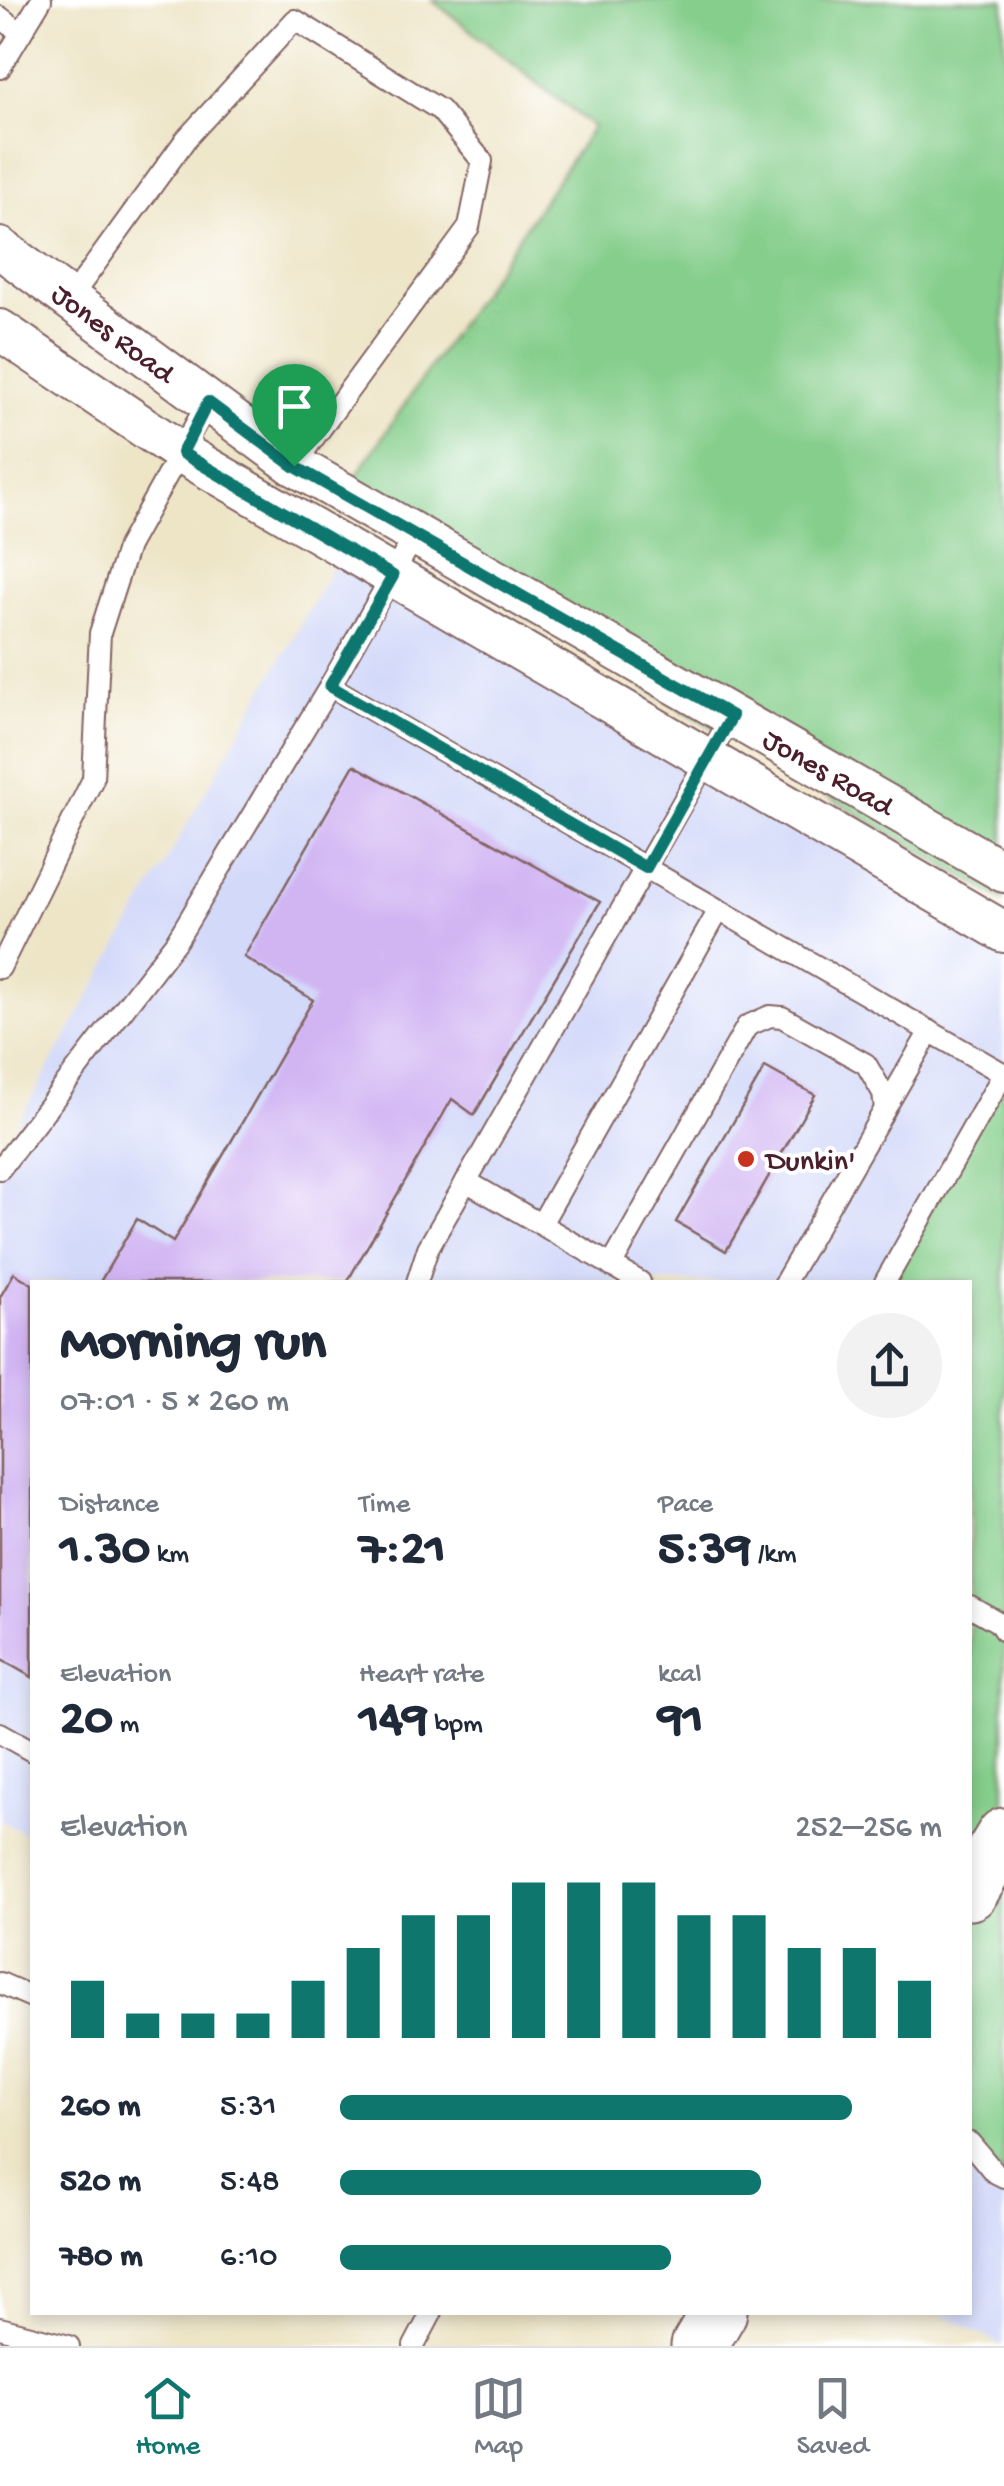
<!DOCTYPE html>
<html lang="en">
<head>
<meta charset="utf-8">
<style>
	:root { --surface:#fff; --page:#f2f2f3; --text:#1f2937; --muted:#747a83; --line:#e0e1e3; --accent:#0f766e }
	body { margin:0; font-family:"Gochi Hand",sans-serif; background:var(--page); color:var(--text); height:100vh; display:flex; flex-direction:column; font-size:38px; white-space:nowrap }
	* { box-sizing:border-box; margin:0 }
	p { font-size:32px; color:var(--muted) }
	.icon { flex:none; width:55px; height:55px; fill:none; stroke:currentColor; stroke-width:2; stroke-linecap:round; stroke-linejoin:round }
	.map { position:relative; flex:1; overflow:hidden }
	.panel { position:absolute; left:30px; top:1280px; width:942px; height:1035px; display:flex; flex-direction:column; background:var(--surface); border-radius:0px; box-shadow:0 5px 15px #0003 }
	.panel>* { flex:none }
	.pin { position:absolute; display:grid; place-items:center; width:85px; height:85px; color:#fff; margin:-102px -42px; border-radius:50% 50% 50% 0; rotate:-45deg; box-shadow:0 0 10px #0007 }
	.pin .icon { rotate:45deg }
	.round { display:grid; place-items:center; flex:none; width:105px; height:105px; border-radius:52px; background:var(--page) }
	.summary { display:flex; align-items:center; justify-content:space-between; height:170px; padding:0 30px }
	h1 { font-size:55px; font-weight:700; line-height:75px }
	.stats { display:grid; grid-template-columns:repeat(3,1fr); gap:15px; height:170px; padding:10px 30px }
	.stats div { display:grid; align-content:center }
	.stats b { font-size:50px; font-weight:700 }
	.stats small { font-size:28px; font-weight:400 }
	.stats p { font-size:28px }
	.chart { height:280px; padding:20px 30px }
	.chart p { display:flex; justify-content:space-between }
	.chart svg { width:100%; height:180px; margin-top:10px; stroke:var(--accent); stroke-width:6 }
	ul { padding:0 30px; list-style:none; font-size:32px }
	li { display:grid; grid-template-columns:160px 120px 1fr; align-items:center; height:75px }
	li i { height:25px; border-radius:12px; background:var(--accent) }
	.dock { display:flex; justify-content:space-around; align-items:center; height:140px; border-top:2px solid var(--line); background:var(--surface); font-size:28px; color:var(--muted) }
	.dock a { display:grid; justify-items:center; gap:5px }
	.dock .current { color:var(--accent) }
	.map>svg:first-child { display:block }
</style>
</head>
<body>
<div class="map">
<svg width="1004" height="2346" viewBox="0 0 1004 2346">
	<rect width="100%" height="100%" fill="#fff"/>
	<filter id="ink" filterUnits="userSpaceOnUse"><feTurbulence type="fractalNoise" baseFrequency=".01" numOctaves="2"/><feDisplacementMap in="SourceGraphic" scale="20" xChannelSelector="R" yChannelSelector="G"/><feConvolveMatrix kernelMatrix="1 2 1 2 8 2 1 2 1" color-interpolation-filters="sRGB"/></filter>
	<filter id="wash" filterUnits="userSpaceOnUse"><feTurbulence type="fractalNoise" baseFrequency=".0048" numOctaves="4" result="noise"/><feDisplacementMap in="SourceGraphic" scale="40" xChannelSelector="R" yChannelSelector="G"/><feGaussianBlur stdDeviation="2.25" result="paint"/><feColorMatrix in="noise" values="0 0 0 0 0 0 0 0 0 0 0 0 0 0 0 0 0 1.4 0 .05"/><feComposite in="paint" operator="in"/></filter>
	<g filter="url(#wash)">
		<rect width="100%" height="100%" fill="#eee5c7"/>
		<!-- built -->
		<polygon fill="#d3d9f9" points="344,548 1004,932 1004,2346 939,2313 970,2312 970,1282 32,1282 32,1838 0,1820 0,1154"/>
		<!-- green -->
		<g fill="#85ce8b" stroke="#68765b" stroke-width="2.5">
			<polygon points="432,0 1004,0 1004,901 337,504 593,127"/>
			<polygon points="1004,1073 1004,2177 970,2143 970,1282 885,1282"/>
		</g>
		<g id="blocks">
			<!-- building -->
			<g fill="#d1b5f3">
				<polygon points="354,765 600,902 474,1115 452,1099 347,1282 100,1282 137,1219 173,1242 313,1000 244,957"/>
				<polygon points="765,1067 815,1095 726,1251 676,1222"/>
				<polygon points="14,1273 32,1284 32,1677 0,1659 0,1297"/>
			</g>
		</g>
	</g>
	<g filter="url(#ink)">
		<use href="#blocks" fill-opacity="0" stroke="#836462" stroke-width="2.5"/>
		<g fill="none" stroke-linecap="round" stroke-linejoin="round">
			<!-- service casing -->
			<g stroke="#836462" stroke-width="24">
				<g id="service">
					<polyline points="0,17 21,33"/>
					<polyline points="0,68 41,0"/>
					<polyline points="70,299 186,139 295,20 440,110 482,161 469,227 294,465"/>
					<polyline points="415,535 330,686 1004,1074"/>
					<polyline points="0,968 93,779 100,633 128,546 208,402"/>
					<polyline points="0,1169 177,940 330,686"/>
					<polyline points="466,1181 640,1282"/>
					<polyline points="541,1224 719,910"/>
					<polyline points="611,1266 747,1026 770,1016 782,1017 866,1064 883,1093 885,1109"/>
					<polyline points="417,1282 428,1248 732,716"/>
					<polyline points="785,1282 930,1031"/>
					<polyline points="885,1282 1004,1073"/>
					<polyline points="970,1606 998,1622 1004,1631"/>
					<polyline points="0,1733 32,1751"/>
					<polyline points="0,1983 32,1997"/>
					<polyline points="970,2143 994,2172 1004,2177"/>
					<polyline points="0,2328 69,2346"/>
					<polyline points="414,2346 432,2312"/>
				</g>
			</g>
			<!-- minor casing -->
			<g stroke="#836462" stroke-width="44">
				<g id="minor">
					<polyline points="0,248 294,465 1004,872"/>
					<polyline points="0,330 182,453 1004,932"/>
				</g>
			</g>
			<!-- trunk casing -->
			<g stroke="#836462" stroke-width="59">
				<g id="trunk">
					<polyline points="970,1892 1004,1836"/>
					<polyline points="699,2346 719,2312"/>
				</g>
			</g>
			<!-- service -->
			<use href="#service" stroke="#fff" stroke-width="20"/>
			<!-- minor -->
			<use href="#minor" stroke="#fff" stroke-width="40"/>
			<!-- trunk -->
			<use href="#trunk" stroke="#fff" stroke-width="55"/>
		</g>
	</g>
	<g fill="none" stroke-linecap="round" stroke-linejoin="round" filter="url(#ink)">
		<!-- route casing -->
		<g stroke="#fff" stroke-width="20">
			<polygon id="route" points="208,402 294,466 732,716 646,868 330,686 393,576 182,453"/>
		</g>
		<!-- route -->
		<use href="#route" stroke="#0f766e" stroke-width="12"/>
	</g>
	<!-- markers -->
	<circle fill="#c8321e" stroke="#fff" stroke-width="4" cx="746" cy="1159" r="10"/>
	<g text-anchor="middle" stroke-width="8" stroke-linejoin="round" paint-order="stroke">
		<!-- street labels -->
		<g font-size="30" fill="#4a1f2b" stroke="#fff">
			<text transform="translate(114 332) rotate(37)" y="10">Jones Road</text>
			<text transform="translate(829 771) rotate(30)" y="10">Jones Road</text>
		</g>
		<!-- poi labels -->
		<g font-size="30" fill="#4a1f2b" stroke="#fff" text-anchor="start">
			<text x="766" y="1169">Dunkin'</text>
		</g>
	</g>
</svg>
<div class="pin" style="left:294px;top:466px;background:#1e9e55"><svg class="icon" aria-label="arrive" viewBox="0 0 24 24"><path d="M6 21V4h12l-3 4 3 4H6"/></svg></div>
<section class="panel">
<div class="summary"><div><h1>Morning run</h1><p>07:01 · 5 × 260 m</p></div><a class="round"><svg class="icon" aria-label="share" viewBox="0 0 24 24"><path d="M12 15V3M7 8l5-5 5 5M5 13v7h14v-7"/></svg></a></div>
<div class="stats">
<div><p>Distance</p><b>1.30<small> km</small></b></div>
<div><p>Time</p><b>7:21</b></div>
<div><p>Pace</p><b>5:39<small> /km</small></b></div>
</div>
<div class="stats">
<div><p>Elevation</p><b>20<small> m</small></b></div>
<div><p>Heart rate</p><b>149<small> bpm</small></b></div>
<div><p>kcal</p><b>91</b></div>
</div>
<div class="chart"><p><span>Elevation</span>252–256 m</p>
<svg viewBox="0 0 160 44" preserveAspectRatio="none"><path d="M5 44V30M15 44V38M25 44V38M35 44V38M45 44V30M55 44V22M65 44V14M75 44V14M85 44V6M95 44V6M105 44V6M115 44V14M125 44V14M135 44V22M145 44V22M155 44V30"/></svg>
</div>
<ul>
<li><b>260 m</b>5:31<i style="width:85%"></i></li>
<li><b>520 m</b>5:48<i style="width:70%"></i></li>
<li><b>780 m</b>6:10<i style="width:55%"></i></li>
</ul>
</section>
</div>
<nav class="dock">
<a class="current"><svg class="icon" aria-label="home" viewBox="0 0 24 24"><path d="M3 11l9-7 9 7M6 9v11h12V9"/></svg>Home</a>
<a><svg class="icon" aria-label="map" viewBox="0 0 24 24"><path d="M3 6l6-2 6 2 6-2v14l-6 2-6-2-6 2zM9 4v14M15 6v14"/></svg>Map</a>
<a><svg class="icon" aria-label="saved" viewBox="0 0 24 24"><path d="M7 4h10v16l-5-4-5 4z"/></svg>Saved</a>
</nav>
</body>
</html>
